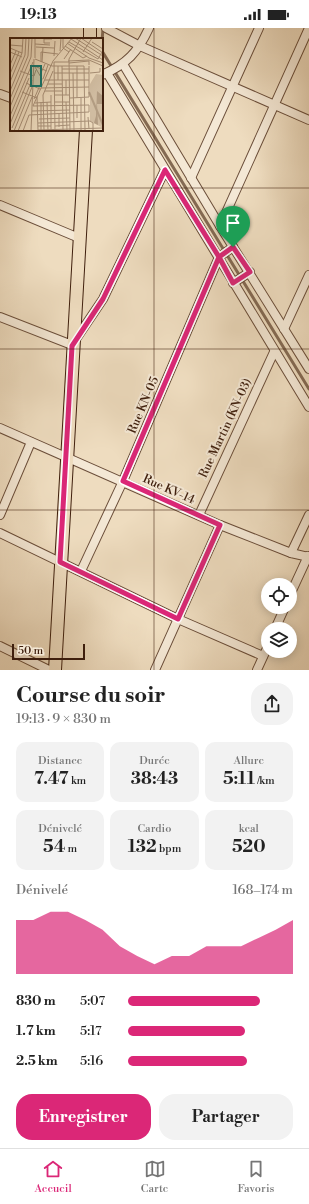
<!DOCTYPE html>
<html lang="fr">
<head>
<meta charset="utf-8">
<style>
	:root { --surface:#fff; --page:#f2f2f2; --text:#222; --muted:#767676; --line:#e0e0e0; --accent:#db2777 }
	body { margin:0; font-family:"Libre Bodoni",serif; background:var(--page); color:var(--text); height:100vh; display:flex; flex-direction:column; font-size:15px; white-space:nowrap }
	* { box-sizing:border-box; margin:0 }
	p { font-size:13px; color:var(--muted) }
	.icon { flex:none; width:22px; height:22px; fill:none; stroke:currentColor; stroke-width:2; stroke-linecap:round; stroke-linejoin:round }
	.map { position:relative; height:642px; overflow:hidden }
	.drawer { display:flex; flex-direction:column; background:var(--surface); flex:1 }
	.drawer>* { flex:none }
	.tools { position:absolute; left:261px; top:550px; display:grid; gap:8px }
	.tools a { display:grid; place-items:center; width:36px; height:36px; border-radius:50%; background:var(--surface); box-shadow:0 2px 10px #0003; font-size:20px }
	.scale { position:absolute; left:12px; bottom:10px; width:73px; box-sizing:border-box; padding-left:4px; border:2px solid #3f1f0d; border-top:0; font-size:11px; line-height:14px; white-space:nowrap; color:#3f1f0d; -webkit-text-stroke:3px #f4e8d5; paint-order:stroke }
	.pin { position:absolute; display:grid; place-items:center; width:34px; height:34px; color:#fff; margin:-41px -17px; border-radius:50% 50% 50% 0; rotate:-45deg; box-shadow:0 0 4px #0007 }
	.pin .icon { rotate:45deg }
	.round { display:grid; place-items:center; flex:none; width:42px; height:42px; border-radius:16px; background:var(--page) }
	.head { display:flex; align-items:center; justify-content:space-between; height:68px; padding:0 16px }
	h1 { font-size:22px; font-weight:700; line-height:30px }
	.figures { display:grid; grid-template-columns:repeat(3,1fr); gap:6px; height:68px; padding:4px 16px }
	.figures div { display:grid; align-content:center; border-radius:10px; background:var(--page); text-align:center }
	.figures b { font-size:17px; font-weight:700 }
	.figures small { font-size:11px; font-weight:400 }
	.figures p { font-size:11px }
	.chart { height:112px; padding:8px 16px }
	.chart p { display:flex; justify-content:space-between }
	.chart svg { width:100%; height:72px; margin-top:4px; fill:var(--accent); opacity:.7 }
	.action { display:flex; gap:8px; margin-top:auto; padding:8px 16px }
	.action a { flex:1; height:46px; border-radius:16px; background:var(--accent); color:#fff; font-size:16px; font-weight:700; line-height:46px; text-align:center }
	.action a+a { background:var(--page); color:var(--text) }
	ul { padding:0 16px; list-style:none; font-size:13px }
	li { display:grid; grid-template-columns:64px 48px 1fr; align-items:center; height:30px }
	li i { height:10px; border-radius:5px; background:var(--accent) }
	.status { display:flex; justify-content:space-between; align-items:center; height:28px; padding:0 20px; background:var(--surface); direction:ltr }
	.status svg { height:11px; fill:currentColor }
	.tab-bar { display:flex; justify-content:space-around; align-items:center; height:56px; border-top:1px solid var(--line); background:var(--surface); font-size:11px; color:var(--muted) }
	.tab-bar a { display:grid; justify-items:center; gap:2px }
	.tab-bar .active { color:var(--accent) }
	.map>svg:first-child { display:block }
</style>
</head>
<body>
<div class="status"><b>19:13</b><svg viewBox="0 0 49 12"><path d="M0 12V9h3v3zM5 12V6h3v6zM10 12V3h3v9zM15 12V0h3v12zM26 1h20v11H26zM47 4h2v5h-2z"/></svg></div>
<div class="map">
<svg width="309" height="642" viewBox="0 0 309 642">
	<rect width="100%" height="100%" fill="#eedcbf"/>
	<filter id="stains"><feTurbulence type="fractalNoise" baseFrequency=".005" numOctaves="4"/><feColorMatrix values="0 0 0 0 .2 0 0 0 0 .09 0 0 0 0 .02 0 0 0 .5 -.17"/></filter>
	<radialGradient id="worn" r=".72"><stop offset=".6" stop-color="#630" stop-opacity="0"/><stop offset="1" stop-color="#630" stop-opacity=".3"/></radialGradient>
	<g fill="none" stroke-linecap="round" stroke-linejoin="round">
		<!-- stream -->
		<g stroke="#846a53" stroke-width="3">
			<polyline points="102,14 103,0"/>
			<polyline points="102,23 309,361"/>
		</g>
		<!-- minor casing -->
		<g stroke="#6b4e3a" stroke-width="10">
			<g id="minor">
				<polyline points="106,0 140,18 309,92"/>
				<polyline points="123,36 220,198 309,341"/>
				<polyline points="107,45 309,379"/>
				<path d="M102,47c25,-11 36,-23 47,-47"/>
				<polyline points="0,66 11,70"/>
				<polyline points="191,150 259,0"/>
				<polyline points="0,177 79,210"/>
				<polyline points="220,198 309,0"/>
				<polyline points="233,255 250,244"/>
				<polyline points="0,289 72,317 103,271 165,142"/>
				<polyline points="284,301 309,247"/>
				<polyline points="0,400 220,497 291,525 309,529"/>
				<polyline points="0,487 31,414"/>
				<polyline points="199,487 274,324"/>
				<polyline points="0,505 178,591 263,628"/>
				<polyline points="291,525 309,487"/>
				<polyline points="81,543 123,453 219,229 233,219"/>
				<polyline points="290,567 308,528"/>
				<polyline points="275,601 285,579"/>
				<polyline points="0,618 49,642"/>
				<polyline points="155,642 220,497"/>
				<polyline points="257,642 268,618"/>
			</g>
		</g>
		<!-- primary casing -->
		<g stroke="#3f1f0d" stroke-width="14">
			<g id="primary">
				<polyline points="90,11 90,0"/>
				<polyline points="55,642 86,102"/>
			</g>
		</g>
		<!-- minor -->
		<use href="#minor" stroke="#f4e8d5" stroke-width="8"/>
		<!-- primary -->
		<use href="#primary" stroke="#eedcbf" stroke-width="12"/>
	</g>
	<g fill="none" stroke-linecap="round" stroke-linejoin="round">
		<!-- route casing -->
		<g stroke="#fff" stroke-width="8">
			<polyline id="route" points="233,219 219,229 165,142 103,271 72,318 60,534 178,591 220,497 123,453 219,229 233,255 250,244 233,219"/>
		</g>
		<!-- route -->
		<use href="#route" stroke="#db2777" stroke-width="5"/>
	</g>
	<!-- grid -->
	<path fill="none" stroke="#3f1f0d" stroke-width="1" stroke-opacity="0.55" d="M154,0v642M0,160h309M0,321h309M0,482h309"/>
	<g text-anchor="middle" stroke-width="4" stroke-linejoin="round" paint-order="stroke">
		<!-- street labels -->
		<g font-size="12" fill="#3f1f0d" stroke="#f4e8d5">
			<text transform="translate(143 377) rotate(-67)" y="4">Rue KN-05</text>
			<text transform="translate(225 400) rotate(-65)" y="4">Rue Martin (KN-03)</text>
			<text transform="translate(169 461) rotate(24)" y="4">Rue KV-14</text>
		</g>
	</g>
	<!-- overview -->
	<g transform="translate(10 10)">
		<rect width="93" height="93" fill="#eedcbf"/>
		<path d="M86,36l7,1v53l-13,-7v-37z" fill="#d0bca1"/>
		<path d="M87,53l6,5 -1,8h-5l1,21 -4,-2 2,-7z" fill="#b29c82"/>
		<path fill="none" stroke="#b29c82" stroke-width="2" d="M79,54l14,33"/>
		<path fill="none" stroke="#a89078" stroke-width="1" d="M53,0v10l6,4M65,0l28,18M71,0l22,15M61,1l32,21M59,4l29,17 4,-7M82,4l11,7M40,5h-6v-4h8M57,5l22,15 14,5M25,6l15,1M0,7l12,1M55,8l18,12 4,-2M26,9l18,1M0,10l12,5M50,13l1,-13M0,14l12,5M73,14l9,-14M44,18l1,-15M25,20v-20M25,21l17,7h32l1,65M54,21l7,-10M79,22l14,6M31,23v-9l17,2M58,23l21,-1M32,24l1,-15M59,25l20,-2v4M0,27l6,-14M24,28l13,5M48,28v14M52,28l1,65M67,28v32M25,29l7,12 -1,4M52,31h27M10,33l14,5 2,-6M44,35h35M63,35l1,58M80,35l10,-1v-4M0,36l9,-22M30,37l5,-11M33,41l5,-14M35,42h44M56,42v15M0,44l12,-29 1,-15M16,45l14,6M38,46h14M31,50l48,-1M0,53l15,-36 1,-17M35,53h17M12,54l15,6M41,57v35M45,57h15M27,58l1,35M60,60l19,-1v-31M71,60v33M0,61l18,-43 1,-18M24,61l7,-16M31,64v29M37,64l1,29M45,64h15M56,64l1,29M25,65l16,-1M67,67v13M23,68l20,-45 19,-23M0,69l21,-50 1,-19M22,73l38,-1M49,76v13M19,77l60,-3v-7l-56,1M0,78l23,-54M78,79l1,12M29,81l31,-1M28,85l52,-2 3,2v8M0,86l19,-46M28,88h13M45,88l15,-1M2,90l20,-48M28,92l65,-2M34,92l-1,-35 10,-24M4,93l18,-44M8,93l14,-34M13,93l6,-16M21,93l3,-72M45,93l-1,-69h15M60,93l-1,-72 12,-21"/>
		<path fill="#0f766e" fill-opacity="0.15" stroke="#0f766e" stroke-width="2" d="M21,28h10v20h-10z"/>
		<rect width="93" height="93" fill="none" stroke="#3f1f0d" stroke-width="2"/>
	</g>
	<rect width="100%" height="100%" filter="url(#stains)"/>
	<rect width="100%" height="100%" fill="url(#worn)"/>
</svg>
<div class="tools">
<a><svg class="icon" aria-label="locate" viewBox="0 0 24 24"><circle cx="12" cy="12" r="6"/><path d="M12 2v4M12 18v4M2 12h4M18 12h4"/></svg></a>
<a><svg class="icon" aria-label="layers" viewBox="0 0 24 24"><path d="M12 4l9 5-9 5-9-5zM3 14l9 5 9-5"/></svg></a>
</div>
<div class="scale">50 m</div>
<div class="pin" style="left:233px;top:219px;background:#1e9e55"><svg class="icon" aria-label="arrive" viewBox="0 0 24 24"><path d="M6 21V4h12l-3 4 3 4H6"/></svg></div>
</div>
<section class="drawer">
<div class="head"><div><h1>Course du soir</h1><p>19:13 · 9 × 830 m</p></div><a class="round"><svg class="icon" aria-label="share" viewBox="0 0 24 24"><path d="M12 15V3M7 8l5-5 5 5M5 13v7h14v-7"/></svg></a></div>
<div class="figures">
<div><p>Distance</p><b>7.47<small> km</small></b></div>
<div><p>Durée</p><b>38:43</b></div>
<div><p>Allure</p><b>5:11<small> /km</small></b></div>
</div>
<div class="figures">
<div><p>Dénivelé</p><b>54<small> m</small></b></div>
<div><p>Cardio</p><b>132<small> bpm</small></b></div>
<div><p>kcal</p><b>520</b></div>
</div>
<div class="chart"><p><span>Dénivelé</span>168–174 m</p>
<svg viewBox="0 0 160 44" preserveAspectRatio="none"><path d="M0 44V11L10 11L20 6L30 6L40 11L50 17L60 27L70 33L80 38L90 33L100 33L110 27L120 27L130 27L140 22L150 17L160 11V44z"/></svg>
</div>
<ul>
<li><b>830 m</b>5:07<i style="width:80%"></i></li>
<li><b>1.7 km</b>5:17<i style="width:71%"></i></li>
<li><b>2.5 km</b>5:16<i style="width:72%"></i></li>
</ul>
<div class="action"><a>Enregistrer</a><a>Partager</a></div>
</section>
<nav class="tab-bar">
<a class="active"><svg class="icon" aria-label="home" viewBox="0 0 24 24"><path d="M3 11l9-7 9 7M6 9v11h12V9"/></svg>Accueil</a>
<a><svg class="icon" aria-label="map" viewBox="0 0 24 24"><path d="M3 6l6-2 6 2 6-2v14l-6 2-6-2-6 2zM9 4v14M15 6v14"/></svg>Carte</a>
<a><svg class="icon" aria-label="saved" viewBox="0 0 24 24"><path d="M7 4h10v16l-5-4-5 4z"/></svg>Favoris</a>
</nav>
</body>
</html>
